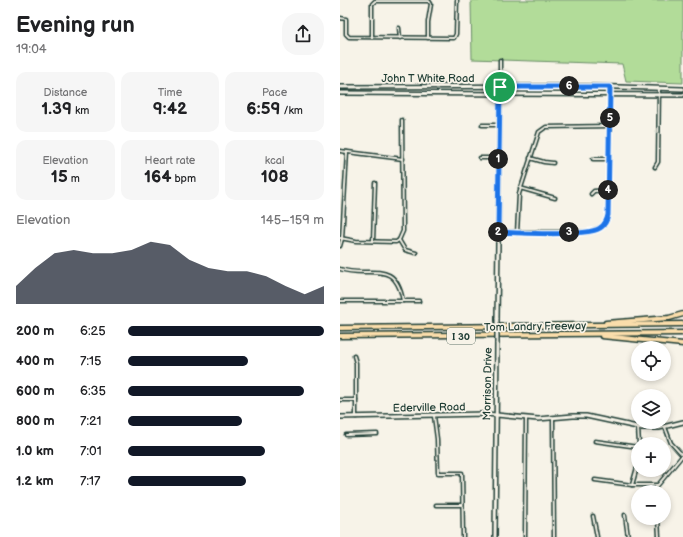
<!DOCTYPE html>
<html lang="en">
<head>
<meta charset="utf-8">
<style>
	:root { --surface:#fff; --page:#f6f6f6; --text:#202124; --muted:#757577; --accent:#111827 }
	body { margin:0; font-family:"Balsamiq Sans",sans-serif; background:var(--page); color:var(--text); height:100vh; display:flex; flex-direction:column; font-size:15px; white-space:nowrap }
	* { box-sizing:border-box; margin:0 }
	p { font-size:13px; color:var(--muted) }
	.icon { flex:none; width:22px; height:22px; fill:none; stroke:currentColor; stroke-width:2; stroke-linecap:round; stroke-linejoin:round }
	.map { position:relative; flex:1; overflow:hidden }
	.side { display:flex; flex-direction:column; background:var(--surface); width:340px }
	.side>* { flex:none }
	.fabs { position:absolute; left:291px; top:341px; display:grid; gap:8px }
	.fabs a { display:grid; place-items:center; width:40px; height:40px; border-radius:50%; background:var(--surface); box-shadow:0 2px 6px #0003; font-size:20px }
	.pin { position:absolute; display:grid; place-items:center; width:34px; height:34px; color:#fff; margin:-17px; border:2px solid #fff; border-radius:50%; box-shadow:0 1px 4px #0007 }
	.km { position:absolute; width:20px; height:20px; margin:-10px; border-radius:50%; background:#222; color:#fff; font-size:11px; line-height:20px; text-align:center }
	.round { display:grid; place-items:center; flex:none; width:42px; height:42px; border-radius:16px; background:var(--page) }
	.headline { display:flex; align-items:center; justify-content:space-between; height:68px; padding:0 16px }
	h1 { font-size:22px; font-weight:600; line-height:30px }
	.metrics { display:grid; grid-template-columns:repeat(3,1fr); gap:6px; height:68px; padding:4px 16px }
	.metrics div { display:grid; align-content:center; border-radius:10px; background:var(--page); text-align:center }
	.metrics b { font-size:17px; font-weight:600 }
	.metrics small { font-size:11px; font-weight:400 }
	.metrics p { font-size:11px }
	.chart { height:112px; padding:8px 16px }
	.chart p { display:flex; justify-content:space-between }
	.chart svg { width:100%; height:72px; margin-top:4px; fill:var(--accent); opacity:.7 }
	ul { padding:0 16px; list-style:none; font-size:13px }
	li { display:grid; grid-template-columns:64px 48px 1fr; align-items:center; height:30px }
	li i { height:10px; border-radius:5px; background:var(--accent) }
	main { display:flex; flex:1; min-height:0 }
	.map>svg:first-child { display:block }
</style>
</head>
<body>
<main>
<section class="side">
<div class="headline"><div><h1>Evening run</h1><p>19:04</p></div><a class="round"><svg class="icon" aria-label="share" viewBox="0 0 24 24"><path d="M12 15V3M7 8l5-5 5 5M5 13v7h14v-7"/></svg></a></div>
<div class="metrics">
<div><p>Distance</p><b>1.39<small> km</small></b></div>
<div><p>Time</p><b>9:42</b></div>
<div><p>Pace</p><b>6:59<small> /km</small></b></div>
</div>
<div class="metrics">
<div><p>Elevation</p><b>15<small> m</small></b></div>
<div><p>Heart rate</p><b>164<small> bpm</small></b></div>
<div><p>kcal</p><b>108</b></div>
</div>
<div class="chart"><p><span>Elevation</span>145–159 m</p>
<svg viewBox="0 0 160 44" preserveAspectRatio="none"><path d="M0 44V33L10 22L20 13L30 11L40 13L50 13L60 11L70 6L80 8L90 17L100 22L110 24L120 24L130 27L140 33L150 38L160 33V44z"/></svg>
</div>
<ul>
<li><b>200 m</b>6:25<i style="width:100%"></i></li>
<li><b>400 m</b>7:15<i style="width:61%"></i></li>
<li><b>600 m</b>6:35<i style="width:90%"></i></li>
<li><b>800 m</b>7:21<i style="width:58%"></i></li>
<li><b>1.0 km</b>7:01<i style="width:70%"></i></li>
<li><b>1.2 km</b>7:17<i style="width:60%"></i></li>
</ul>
</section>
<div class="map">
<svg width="343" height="537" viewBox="0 0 343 537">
	<rect width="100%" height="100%" fill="#f7f3e8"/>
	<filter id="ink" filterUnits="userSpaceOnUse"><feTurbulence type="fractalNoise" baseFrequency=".025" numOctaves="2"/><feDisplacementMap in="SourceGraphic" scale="8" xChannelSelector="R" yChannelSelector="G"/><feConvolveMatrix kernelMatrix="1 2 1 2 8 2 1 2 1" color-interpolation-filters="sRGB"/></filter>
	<g filter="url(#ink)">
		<!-- green -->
		<polygon fill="#b2dc99" stroke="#688c66" points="131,0 343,0 343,83 286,81 282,64 132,59"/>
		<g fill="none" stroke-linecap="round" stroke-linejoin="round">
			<!-- minor casing -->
			<g stroke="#1f3d34" stroke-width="5">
				<g id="minor">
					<polyline points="0,18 6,19 6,34 9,37 114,38 116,34 117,0"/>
					<polyline points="59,28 60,38"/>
					<polyline points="32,37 32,4 35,1 89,1 91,4 88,22 88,38"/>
					<polyline points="160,87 160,60"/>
					<polyline points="142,125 159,125"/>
					<polyline points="0,151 63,159"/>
					<polyline points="140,158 159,158"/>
					<polyline points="190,158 204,162 213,163"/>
					<polyline points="253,159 269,159"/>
					<polyline points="315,167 318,162 319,89"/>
					<polyline points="180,188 215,198"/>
					<polyline points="251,194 254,191 268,190"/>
					<path d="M158,232h90c11,-3 18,-5 20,-17l2,-128"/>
					<polyline points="177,233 179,194 199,132 206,127 270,126"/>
					<polyline points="0,238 16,241 56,242 59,240"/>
					<polyline points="59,240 63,231 62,120"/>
					<polyline points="59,240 65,250 76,253"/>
					<polyline points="33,241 35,183"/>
					<polyline points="0,246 2,239 7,152"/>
					<path d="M0,269c29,10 55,-12 63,32"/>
					<polyline points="0,301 79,301"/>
					<polyline points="14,356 16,363 16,417"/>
					<polyline points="0,400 16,400"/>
					<polyline points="94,416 97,439 98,473 122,473 123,537"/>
					<polyline points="213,418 214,537"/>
					<polyline points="325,427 331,443 343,456"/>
					<polyline points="298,428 299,444"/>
					<polyline points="6,435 37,434"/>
					<polyline points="255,441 298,447"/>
					<polyline points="255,480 292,485 318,485 342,456"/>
					<polyline points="292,485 298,464"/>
					<polyline points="96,505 122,505"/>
					<polyline points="285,515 288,537"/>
					<polyline points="253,516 257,537"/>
					<polyline points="318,518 319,537"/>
					<polyline points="185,537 186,418"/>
				</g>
			</g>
			<!-- tertiary casing -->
			<g stroke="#1f3d34" stroke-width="6">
				<g id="tertiary">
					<polyline points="157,319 160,87"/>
					<polyline points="0,417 146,414 198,419 233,416 246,416 302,428 319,428 343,422"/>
					<polyline points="155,537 157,343"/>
				</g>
			</g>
			<!-- secondary casing -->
			<g stroke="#1f3d34" stroke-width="6">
				<g id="secondary">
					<polyline points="0,87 246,86 343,89"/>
					<polyline points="0,93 343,95"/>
				</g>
			</g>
			<!-- motorway casing -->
			<g stroke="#1f3d34" stroke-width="7">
				<g id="motorway">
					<polyline points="266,323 329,318 343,314"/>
					<polyline points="0,328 343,324"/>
					<polyline points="0,336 343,333"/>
					<polyline points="262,336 343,344"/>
				</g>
			</g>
			<!-- minor -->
			<use href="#minor" stroke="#f7f3e8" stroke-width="2"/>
			<!-- tertiary -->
			<use href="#tertiary" stroke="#f7f3e8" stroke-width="3"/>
			<!-- secondary -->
			<use href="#secondary" stroke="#f7f3e8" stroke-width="3"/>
			<!-- motorway -->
			<use href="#motorway" stroke="#faddab" stroke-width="4"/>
			<!-- tertiary-bridge casing -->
			<g stroke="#1f3d34" stroke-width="6" stroke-linecap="butt">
				<polyline id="tertiary-bridge" points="157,319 157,343"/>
			</g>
			<!-- tertiary-bridge -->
			<use href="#tertiary-bridge" stroke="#f7f3e8" stroke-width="3"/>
		</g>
	</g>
	<g fill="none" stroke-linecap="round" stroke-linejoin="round" filter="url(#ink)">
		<!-- route casing -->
		<g stroke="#fff" stroke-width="8">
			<path id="route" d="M160,87h110l-2,128c-1,5 -3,10 -8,13 -13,9 -83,5 -102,4z"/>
		</g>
		<!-- route -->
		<use href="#route" stroke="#1a73e8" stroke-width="5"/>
	</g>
	<g text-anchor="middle" stroke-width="3.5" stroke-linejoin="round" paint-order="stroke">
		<!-- shield labels -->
		<rect fill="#f7f3e8" stroke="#60746a" stroke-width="1" x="107" y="328" width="28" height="16" rx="3"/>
		<g font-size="10" font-weight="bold" fill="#1f3d34">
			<text x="121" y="340">I 30</text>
		</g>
		<!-- street labels -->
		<g font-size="11" fill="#1f3d34" stroke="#f7f3e8">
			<text x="88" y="82">John T White Road</text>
			<text transform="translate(195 326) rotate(-1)" y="4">Tom Landry Freeway</text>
			<text transform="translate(147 384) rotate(-89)" y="4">Morrison Drive</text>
			<text transform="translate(89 407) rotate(-1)" y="4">Ederville Road</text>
		</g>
	</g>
</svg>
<div class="fabs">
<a><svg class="icon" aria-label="locate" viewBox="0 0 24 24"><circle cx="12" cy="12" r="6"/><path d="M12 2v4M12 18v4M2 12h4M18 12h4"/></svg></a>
<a><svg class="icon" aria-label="layers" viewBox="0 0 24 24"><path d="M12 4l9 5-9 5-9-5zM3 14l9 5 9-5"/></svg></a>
<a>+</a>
<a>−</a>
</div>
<div class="pin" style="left:160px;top:87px;background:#1e9e55"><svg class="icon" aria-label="arrive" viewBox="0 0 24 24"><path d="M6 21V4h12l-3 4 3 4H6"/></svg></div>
<b class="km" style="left:158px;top:159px">1</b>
<b class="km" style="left:158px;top:232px">2</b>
<b class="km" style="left:229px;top:232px">3</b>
<b class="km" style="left:268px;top:190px">4</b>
<b class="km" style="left:270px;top:118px">5</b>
<b class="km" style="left:229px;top:86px">6</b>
</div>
</main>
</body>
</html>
